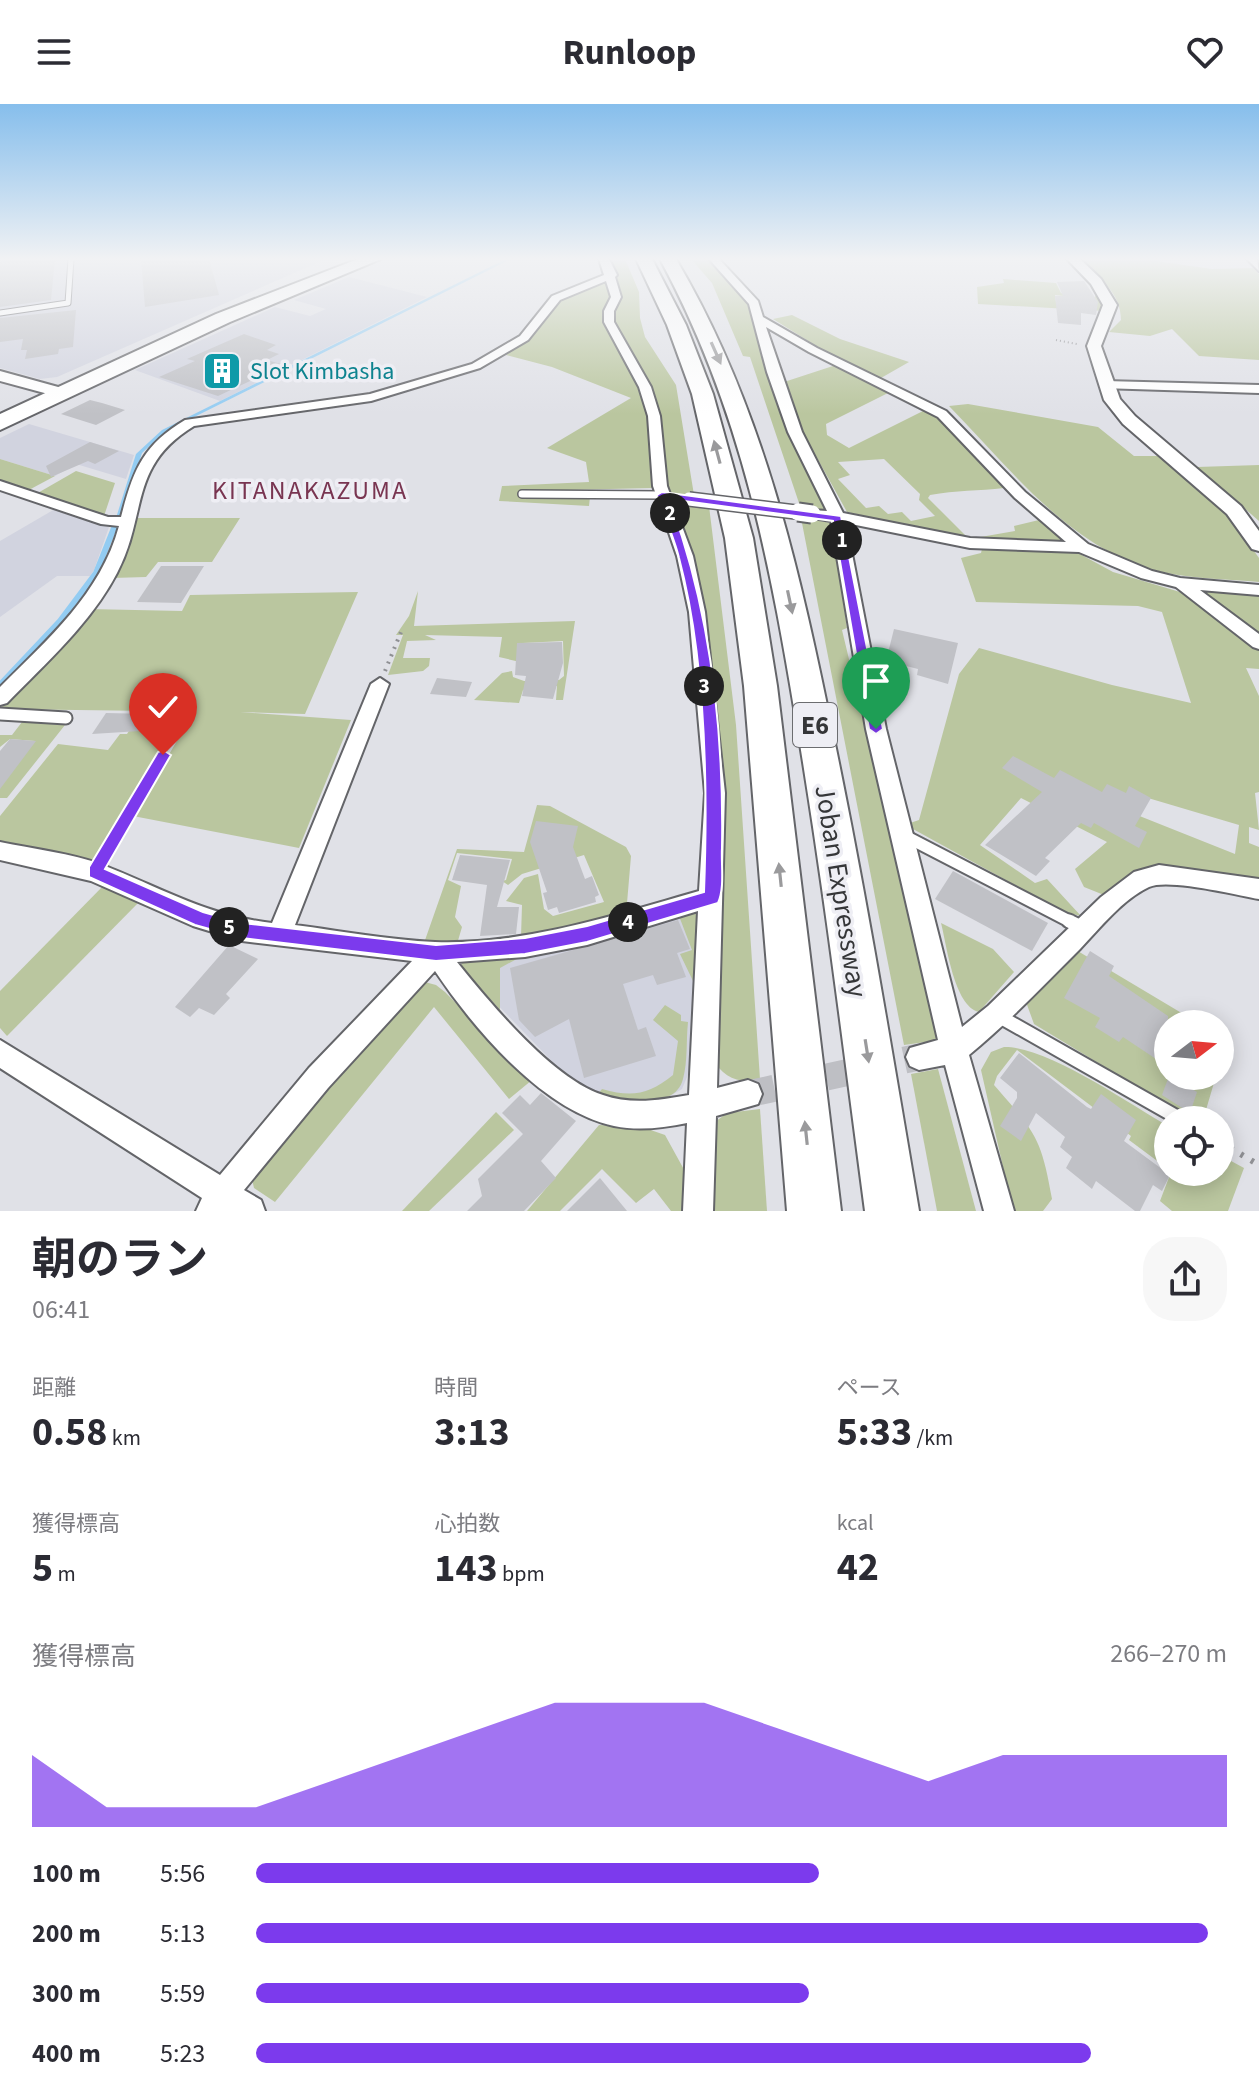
<!DOCTYPE html>
<html lang="ja">
<head>
<meta charset="utf-8">
<style>
	:root { --surface:#fff; --page:#f7f7f7; --text:#2b2b33; --muted:#7c7c81; --accent:#7c3aed }
	body { margin:0; font-family:"Source Sans 3","Noto Sans JP",sans-serif; background:var(--page); color:var(--text); height:100vh; display:flex; flex-direction:column; font-size:30px; white-space:nowrap }
	* { box-sizing:border-box; margin:0 }
	p { font-size:26px; color:var(--muted) }
	.icon { flex:none; width:44px; height:44px; fill:none; stroke:currentColor; stroke-width:2; stroke-linecap:round; stroke-linejoin:round }
	.map { position:relative; height:1107px; overflow:hidden }
	.side { display:flex; flex-direction:column; background:var(--surface); flex:1 }
	.side>* { flex:none }
	.needle { width:52px; rotate:74deg }
	.controls { position:absolute; left:1154px; top:906px; display:grid; gap:16px }
	.controls a { display:grid; place-items:center; width:80px; height:80px; border-radius:50%; background:var(--surface); box-shadow:0 4px 20px #0003; font-size:40px }
	.pin { position:absolute; display:grid; place-items:center; width:68px; height:68px; color:#fff; margin:-82px -34px; border-radius:50% 50% 50% 0; rotate:-45deg; box-shadow:0 0 8px #0007 }
	.pin .icon { rotate:45deg }
	.km { position:absolute; width:40px; height:40px; margin:-20px; border-radius:50%; background:#222; color:#fff; font-size:22px; line-height:40px; text-align:center }
	.round { display:grid; place-items:center; flex:none; width:84px; height:84px; border-radius:32px; background:var(--page) }
	.overview { display:flex; align-items:center; justify-content:space-between; height:136px; padding:0 32px }
	h1 { font-size:44px; font-weight:700; line-height:60px }
	.figures { display:grid; grid-template-columns:repeat(3,1fr); gap:12px; height:136px; padding:8px 32px }
	.figures div { display:grid; align-content:center }
	.figures b { font-size:40px; font-weight:700 }
	.figures small { font-size:22px; font-weight:400 }
	.figures p { font-size:22px }
	.chart { height:224px; padding:16px 32px }
	.chart p { display:flex; justify-content:space-between }
	.chart svg { width:100%; height:144px; margin-top:8px; fill:var(--accent); opacity:.7 }
	ul { padding:0 32px; list-style:none; font-size:26px }
	li { display:grid; grid-template-columns:128px 96px 1fr; align-items:center; height:60px }
	li i { height:20px; border-radius:10px; background:var(--accent) }
	header { display:flex; justify-content:space-between; align-items:center; height:104px; padding:0 32px; background:var(--surface); font-size:36px; font-weight:700 }
	.map>svg:first-child { display:block }
</style>
</head>
<body>
<header><svg class="icon" aria-label="menu" viewBox="0 0 24 24"><path d="M4 6h16M4 12h16M4 18h16"/></svg>Runloop<svg class="icon" aria-label="heart" viewBox="0 0 24 24"><path d="M12 20l-8-8c-3-5 5-10 8-4 3-6 11-1 8 4z"/></svg></header>
<div class="map">
<svg width="1259" height="1107" viewBox="0 0 1259 1107">
	<rect width="100%" height="100%" fill="#e0e1e7"/>
	<!-- built -->
	<g fill="#d1d3df">
		<polygon points="0,155 326,155 57,273 40,275 0,264"/>
		<polygon points="349,173 427,193 220,297 135,266 275,203 310,212 326,205 294,196"/>
		<polygon points="29,320 134,351 126,375 76,360 55,372 0,355 0,334"/>
		<polygon points="55,405 109,423 94,466 90,472 57,472 0,513 0,437"/>
		<polygon points="701,803 690,966 682,985 670,992 598,990 572,978 461,863"/>
	</g>
	<!-- green -->
	<g fill="#bac69f" fill-rule="evenodd">
		<path d="M609,155h16l14,33 1,26 5,19 31,48 18,110 -21,-1 -7,-7 -8,-74 -42,-88c-5,-30 12,-32 -7,-66z"/>
		<polygon points="691,155 707,155 740,186 749,200 770,280 791,335 828,407 801,405 750,253 743,252 712,179"/>
		<path d="M1082,155h60l70,10 41,-1 6,6v86l-60,-4 -27,-27 -22,7 -41,-4 12,-12c0,-28 -22,-41 -39,-61z"/>
		<polygon points="610,175 611,194 603,208 605,223 641,289 648,310 653,384 522,387 590,393 589,402 499,397 502,382 589,378 586,358 547,344 631,294 552,263 506,251 541,222 566,191"/>
		<polygon points="1003,175 1056,179 1061,189 1074,193 1055,191 1056,198 1095,196 1095,192 1100,193 1104,207 978,200 977,183 1004,179"/>
		<polygon points="792,211 840,235 909,258 881,274 818,243 773,215"/>
		<path d="M836,261l102,51 66,72c-25,3 -48,2 -74,7l-2,3 41,41 46,-8 -1,-5 25,-6 28,23 -97,-4 -123,-27 -46,-83 -20,-46zM890,288l33,19 -74,37 -22,-13 -1,-11zM884,355l36,35 -1,6 16,16 -24,5 -9,-9 -14,2 -9,-8 -13,2 -28,-29 12,-4 -12,-13z"/>
		<path d="M968,300l130,23 36,29h28l53,44 18,21 26,37v24c-30,-3 -63,-3 -92,-9 -95,-20 -154,-102 -218,-167z"/>
		<polygon points="0,355 55,372 27,387 0,378"/>
		<polygon points="1259,361 1259,417 1197,363"/>
		<polygon points="76,367 115,379 104,412 36,390"/>
		<path d="M677,397l32,5 27,219 24,354c-20,6 -38,-2 -47,-20l12,-266 -34,-238 -19,-52z"/>
		<polygon points="134,414 240,414 212,458 158,458 146,473 112,474"/>
		<polygon points="801,414 832,419 847,524 842,526 940,936 904,941"/>
		<path d="M982,445l96,4 35,19 67,20 79,57v20l-13,-1 13,28v96l-4,1 4,37 -10,-3v16l10,4v35c-30,-8 -97,-24 -124,-10 -11,6 -21,16 -31,23l-20,-8 -9,-18 32,-27 -86,-44 -41,47 55,38 12,-4 34,37 -17,-4 -151,-83 -3,-6 9,-3 40,-146 20,-26 133,37 79,18 -29,-91 -24,-6 -162,-4 -15,-44 20,-5zM1148,694l91,27 -4,29 -103,-41z"/>
		<polygon points="1201,486 1259,492 1259,532 1199,488"/>
		<polygon points="418,487 414,522 575,517 563,596 556,596 557,582 541,581 523,586 519,599 474,596 502,569 512,567 513,573 524,577 559,576 564,572 563,537 523,539 520,558 499,553 502,533 425,531 436,536 407,537 403,554 430,554 429,562 423,567 388,571 403,531 396,531 409,512"/>
		<polygon points="358,488 305,610 240,608 351,616 299,744 133,712 195,606 188,606 167,648 158,651 95,758 0,741 0,712 58,640 108,646 120,630 127,630 134,619 147,618 153,607 0,605 88,505 182,507 190,491"/>
		<polygon points="22,618 65,621 7,694 0,694 0,678 35,637 10,635 0,643 0,631 12,631"/>
		<polygon points="537,701 550,702 626,743 631,752 626,811 542,832 521,833 522,801 506,797 524,774 538,770 544,805 553,812 604,798 584,751 522,770 508,781 502,777 506,776 512,755 457,749 448,776 461,782 455,813 462,823 457,840 424,839 457,745 524,748"/>
		<polygon points="105,780 141,796 7,932 0,924 0,887"/>
		<polygon points="698,807 693,877 680,850 692,846 679,812"/>
		<path d="M941,819l52,26 21,23 -35,40c-25,-6 -32,-66 -38,-89z"/>
		<polygon points="1076,846 1200,920 1168,920 1168,972 1216,972 1203,1016 1192,1016 1034,920 1026,898"/>
		<polygon points="526,850 500,864 500,906 461,863 463,854"/>
		<polygon points="421,877 436,881 445,888 532,976 509,995 434,903 275,1098 254,1084 251,1071"/>
		<path d="M665,901l16,10v6l7,1c-2,18 0,39 -5,57 -8,32 -62,23 -85,15l4,-5c31,9 47,5 71,-14l5,-34 -25,-21z"/>
		<path d="M1004,943c42,-1 124,56 164,79v43l-39,-29 2,-4 -114,-86 -20,26 -3,9c41,47 47,51 58,114l-9,12h-30l-32,-141 10,-18z"/>
		<polygon points="938,965 976,1107 937,1107 911,970"/>
		<polygon points="760,1005 767,1107 714,1107 715,1018 727,1009"/>
		<polygon points="496,1008 514,1026 429,1107 402,1107"/>
		<polygon points="599,1021 642,1023 665,1031 687,1071 684,1107 671,1107 654,1085 636,1099 602,1065 560,1107 527,1107"/>
		<polygon points="1220,1051 1244,1064 1228,1107 1172,1107 1160,1097 1171,1068 1220,1068"/>
	</g>
	<!-- water -->
	<polygon fill="#93ccf2" points="506,155 511,155 166,327 142,349 122,412 116,414 136,350 162,326"/>
	<g fill="none" stroke-linecap="round" stroke-linejoin="round">
		<!-- stream -->
		<polyline stroke="#93ccf2" stroke-width="6" points="0,581 60,517 96,469 114,424"/>
	</g>
	<!-- building -->
	<g fill="#c0c1c6">
		<polygon points="18,155 55,155 51,196 0,203 0,158"/>
		<polygon points="141,155 209,155 219,191 145,203"/>
		<polygon points="1084,177 1098,198 1096,211 1081,209 1081,221 1058,219 1055,192 1063,192 1057,178"/>
		<polygon points="76,206 73,243 59,245 58,250 25,255 27,246 21,246 23,235 0,238 0,214"/>
		<polygon points="244,230 276,241 267,246 279,250 267,256 284,261 218,292 159,273 195,257 187,255"/>
		<polygon points="90,296 102,299 125,306 96,321 61,310"/>
		<polygon points="90,338 119,347 95,360 88,357 51,373 46,362"/>
		<polygon points="161,462 204,462 181,499 137,498"/>
		<polygon points="894,525 958,539 948,580 917,571 918,565 886,557"/>
		<polygon points="562,538 563,559 553,595 522,592 526,572 515,571 517,539"/>
		<polygon points="437,574 472,578 466,593 430,590"/>
		<polygon points="106,609 151,610 140,627 92,630"/>
		<polygon points="10,635 36,637 0,685 0,647"/>
		<polygon points="1013,652 1054,674 1060,666 1102,688 1107,680 1126,689 1129,682 1151,694 1135,722 1147,728 1139,744 1094,719 1091,724 1081,719 1045,754 1050,757 1036,772 985,741 1042,688 1002,664"/>
		<polygon points="536,717 578,722 573,743 585,775 592,772 599,791 595,793 596,798 559,809 557,803 548,806 543,789 547,788 530,738"/>
		<polygon points="460,751 510,756 497,803 519,803 516,830 480,832 487,781 452,776"/>
		<polygon points="953,767 1048,819 1032,847 935,795"/>
		<polygon points="678,816 690,845 677,849 686,873 657,881 653,871 623,880 638,926 646,923 656,952 584,974 569,915 535,933 519,916 510,864"/>
		<polygon points="229,841 258,855 226,890 230,894 214,911 199,904 190,913 175,903"/>
		<polygon points="1090,847 1114,862 1109,872 1168,912 1168,963 1123,933 1119,938 1095,923 1100,914 1064,894"/>
		<polygon points="1019,949 1087,1003 1091,1005 1101,990 1136,1016 1124,1037 1170,1071 1162,1087 1153,1081 1140,1107 1135,1107 1096,1077 1092,1085 1066,1064 1072,1053 1060,1043 1065,1033 1036,1009 1021,1037 1000,1022 1017,994 1017,988 1000,974"/>
		<polygon points="1169,972 1197,988 1190,1009 1162,991"/>
		<polygon points="541,989 576,1017 541,1057 556,1074 524,1107 467,1107 482,1092 478,1075 523,1030 502,1009 520,991 530,1001"/>
		<polygon points="600,1074 627,1107 567,1107"/>
	</g>
	<g fill="none" stroke-linecap="round" stroke-linejoin="round">
		<!-- street-tunnel -->
		<polyline stroke="#bebfc4" stroke-width="27" stroke-dasharray="27 13" stroke-linecap="butt" points="748,990 919,953"/>
		<!-- lane-far3 casing -->
		<g stroke="#646569" stroke-width="7">
			<polyline id="lane-far3" points="0,209 68,199 71,155"/>
		</g>
		<!-- lane-far2 casing -->
		<g stroke="#646569" stroke-width="10">
			<polyline id="lane-far2" points="522,390 662,391"/>
		</g>
		<!-- lane-far1 casing -->
		<g stroke="#646569" stroke-width="15">
			<g id="lane-far1">
				<polyline points="0,610 66,614"/>
				<polyline points="905,732 1073,819"/>
			</g>
		</g>
		<!-- lane casing -->
		<g stroke="#646569" stroke-width="17">
			<g id="lane">
				<polyline points="1069,817 1083,824"/>
				<polyline points="997,911 1175,1012"/>
			</g>
		</g>
		<!-- street casing -->
		<g stroke="#646569" stroke-width="4">
			<g id="street">
				<path d="M599,155h10l8,16 -2,2 6,20 -7,14v11l37,65 9,29 7,70 26,70 12,56 20,181 -8,295 31,-8 10,4 4,10 -4,10 -42,12 -3,95h-30l4,-88c-24,5 -49,8 -73,3 -71,-15 -140,-97 -179,-155l-107,117 -84,102 17,10 4,11h-69l6,-13 -202,-130v-28l220,135 89,-107 103,-107 -170,-20 -49,-15 -102,-45 -91,-21v-18c33,7 71,11 103,23 61,24 102,50 169,58l99,-239 9,-6 9,6 -94,241c46,6 94,15 140,17 90,3 179,-27 264,-51l6,-98 -16,-181 -12,-56 -24,-70 -5,-70 -9,-29 -35,-65v-11l7,-14 -5,-16 -46,19 -32,40 -48,28 -109,33 -177,25c-66,40 -46,88 -77,147 -26,50 -71,90 -110,130l-7,2v-18c48,-48 101,-94 119,-161l-18,-2 -101,-34v-9l108,36h13c12,-47 22,-72 64,-97l185,-26 102,-30 48,-28 32,-40 52,-21zM698,807l-9,184c-28,5 -58,10 -86,0 -50,-16 -113,-92 -146,-133l68,-5 62,-12z"/>
				<path d="M709,155h10l39,42 5,16 54,31 129,63 79,81 63,52 64,27 28,7 79,7v10l-59,-5 59,44v15l-6,-2 -77,-60 -35,-9 -62,-26 -109,-4 -124,-25 40,206 76,298 26,-21 113,-109 33,-25 25,-7 100,14v20c-23,-4 -91,-21 -110,-12 -26,12 -49,41 -69,62 -36,36 -71,73 -111,106l45,156h-30l-39,-146 -26,5 -9,-4 -4,-9 4,-9 28,-8 -72,-311 -35,-208 -24,-4 -2,-3 7,-4 15,1 -39,-79 -21,-60 -18,-68zM766,223l43,25 129,65 77,81 51,44 -96,-4 -127,-25 -41,-81z"/>
				<polygon points="1247,155 1257,155 1259,167"/>
				<polygon points="1105,277 1259,281 1259,289 1101,284 1101,278"/>
			</g>
		</g>
		<!-- secondary casing -->
		<g stroke="#646569" stroke-width="4">
			<g id="secondary">
				<polygon points="1067,155 1080,155 1101,175 1117,201 1101,242 1120,295 1135,312 1241,402 1259,427 1259,447 1252,445 1227,410 1123,320 1104,296 1087,242 1103,201 1091,180"/>
				<polygon points="0,267 69,286 71,289 63,294 0,277"/>
			</g>
		</g>
		<!-- highway casing -->
		<g stroke="#646569" stroke-width="4">
			<g id="highway">
				<polygon points="358,155 381,155 230,218 0,326 0,310 216,210"/>
				<polygon points="636,155 652,155 686,221 713,290 753,434 777,582 841,1107 787,1107 744,582 725,434 692,290 667,221"/>
				<path d="M660,155h16c87,147 123,309 157,475 33,158 59,318 86,477h-54c-21,-158 -40,-316 -66,-473 -28,-171 -56,-325 -139,-479z"/>
			</g>
		</g>
		<!-- path-far3 -->
		<polyline stroke="#8f9094" stroke-width="2" stroke-dasharray="1 3" stroke-linecap="butt" points="1056,236 1077,240"/>
		<!-- path-far2 -->
		<polyline stroke="#8f9094" stroke-width="4" stroke-dasharray="2 6" stroke-linecap="butt" points="385,567 401,528"/>
		<!-- path-far1 -->
		<polyline stroke="#8f9094" stroke-width="5" stroke-dasharray="2 7" stroke-linecap="butt" points="104,753 163,651"/>
		<!-- path -->
		<polyline stroke="#8f9094" stroke-width="6" stroke-dasharray="3 9" stroke-linecap="butt" points="1220,1038 1259,1061"/>
		<!-- lane-far3 -->
		<use href="#lane-far3" stroke="#fff" stroke-width="5"/>
		<!-- lane-far2 -->
		<use href="#lane-far2" stroke="#fff" stroke-width="7"/>
		<!-- lane-far1 -->
		<use href="#lane-far1" stroke="#fff" stroke-width="11"/>
		<!-- lane -->
		<use href="#lane" stroke="#fff" stroke-width="13"/>
		<!-- street -->
		<use href="#street" fill="#fff" fill-rule="evenodd"/>
		<!-- secondary -->
		<use href="#secondary" fill="#fff" fill-rule="evenodd"/>
		<!-- highway -->
		<use href="#highway" fill="#fff" fill-rule="evenodd"/>
		<!-- street-bridge-far1 casing -->
		<g stroke="#646569" stroke-width="16" stroke-linecap="butt">
			<polyline id="street-bridge-far1" points="689,395 812,410"/>
		</g>
		<!-- street-bridge casing -->
		<g stroke="#646569" stroke-width="21" stroke-linecap="butt">
			<polyline id="street-bridge" points="798,408 812,410"/>
		</g>
		<!-- street-bridge-far1 -->
		<use href="#street-bridge-far1" stroke="#fff" stroke-width="13"/>
		<!-- street-bridge -->
		<use href="#street-bridge" stroke="#fff" stroke-width="17"/>
	</g>
	<!-- one-way arrows -->
	<defs><path id="oneway-solid" d="M-6-.8H1V-3.2L6.5 0L1 3.2V.8H-6Z" transform="scale(2)"/></defs>
	<g fill="#9a9a9c">
		<use href="#oneway-solid" transform="translate(716 249) rotate(66)"/>
		<use href="#oneway-solid" transform="translate(717 348) rotate(-105)"/>
		<use href="#oneway-solid" transform="translate(790 498) rotate(78)"/>
		<use href="#oneway-solid" transform="translate(780 771) rotate(-96)"/>
		<use href="#oneway-solid" transform="translate(867 947) rotate(81)"/>
		<use href="#oneway-solid" transform="translate(806 1029) rotate(-96)"/>
	</g>
	<!-- sky -->
	<linearGradient id="sky" x2="0" y2="1"><stop stop-color="#86beec"/><stop offset="0.5" stop-color="#f1f2f4"/><stop offset="1" stop-color="#f1f2f4" stop-opacity="0"/></linearGradient>
	<rect width="1259" height="310" fill="url(#sky)"/>
	<!-- route -->
	<path fill="#7c3aed" stroke="#fff" stroke-width="2" d="M662,388l179,24 42,213 -7,5 -7,-5 -36,-208 -164,-22c41,109 55,232 53,349 -1,16 3,40 -4,55l-131,39 -62,12 -89,7 -194,-23 -47,-13 -106,-48v-10l69,-115 5,-2 8,5 -66,114 98,43 39,11 194,22 89,-7 62,-12 117,-34c4,-104 2,-232 -25,-334 -5,-21 -15,-42 -22,-63z"/>
	<!-- icons -->
	<defs>
		<g id="building-square" transform="scale(2)"><rect x="-9" y="-9" width="18" height="18" rx="4" fill="#0f9aa8" stroke="#eeeef4"/><path d="M-4-6H4V6H1V3H-1V6H-4ZM-2.5-4.3h1.7v1.8h-1.7ZM.8-4.3h1.7v1.8H.8ZM-2.5-1h1.7V.8h-1.7ZM.8-1h1.7V.8H.8Z" fill="#fff"/></g>
	</defs>
	<g fill-rule="evenodd">
		<use href="#building-square" x="222" y="267"/>
	</g>
	<g text-anchor="middle" stroke-width="7" stroke-linejoin="round" paint-order="stroke">
		<!-- far-culture labels -->
		<g font-size="24" fill="#0d838f" stroke="#eeeef4" text-anchor="start">
			<text x="250" y="275">Slot Kimbasha</text>
		</g>
		<!-- far-quarter labels -->
		<g font-size="26" letter-spacing="2" fill="#793551" stroke="#eeeef4">
			<text x="310" y="395">KITANAKAZUMA</text>
		</g>
		<!-- shield labels -->
		<rect fill="#eeeef4" stroke="#6c6d70" stroke-width="2" x="793" y="599" width="44" height="44" rx="6"/>
		<g font-size="26" font-weight="bold" fill="#353638">
			<text x="815" y="630">E6</text>
		</g>
		<!-- street labels -->
		<g font-size="28" fill="#353638" stroke="#eeeef4">
			<text transform="translate(842 787) rotate(81)" y="10">Joban Expressway</text>
		</g>
	</g>
</svg>
<div class="controls">
<a><svg class="needle" viewBox="-14 -14 28 28"><path d="M0-13l5 13h-10z" fill="#e53935"/><path d="M0 13l5-13h-10z" fill="#7c7c81"/></svg></a>
<a><svg class="icon" aria-label="locate" viewBox="0 0 24 24"><circle cx="12" cy="12" r="6"/><path d="M12 2v4M12 18v4M2 12h4M18 12h4"/></svg></a>
</div>
<div class="pin" style="left:876px;top:625px;background:#1e9e55"><svg class="icon" aria-label="arrive" viewBox="0 0 24 24"><path d="M6 21V4h12l-3 4 3 4H6"/></svg></div>
<div class="pin" style="left:163px;top:651px;background:#d93025"><svg class="icon" aria-label="check" viewBox="0 0 24 24"><path d="M5 12l5 5 9-10"/></svg></div>
<b class="km" style="left:842px;top:436px">1</b>
<b class="km" style="left:670px;top:409px">2</b>
<b class="km" style="left:704px;top:582px">3</b>
<b class="km" style="left:628px;top:818px">4</b>
<b class="km" style="left:229px;top:823px">5</b>
</div>
<section class="side">
<div class="overview"><div><h1>朝のラン</h1><p>06:41</p></div><a class="round"><svg class="icon" aria-label="share" viewBox="0 0 24 24"><path d="M12 15V3M7 8l5-5 5 5M5 13v7h14v-7"/></svg></a></div>
<div class="figures">
<div><p>距離</p><b>0.58<small> km</small></b></div>
<div><p>時間</p><b>3:13</b></div>
<div><p>ペース</p><b>5:33<small> /km</small></b></div>
</div>
<div class="figures">
<div><p>獲得標高</p><b>5<small> m</small></b></div>
<div><p>心拍数</p><b>143<small> bpm</small></b></div>
<div><p>kcal</p><b>42</b></div>
</div>
<div class="chart"><p><span>獲得標高</span>266–270 m</p>
<svg viewBox="0 0 160 44" preserveAspectRatio="none"><path d="M0 44V22L10 38L20 38L30 38L40 30L50 22L60 14L70 6L80 6L90 6L100 14L110 22L120 30L130 22L140 22L150 22L160 22V44z"/></svg>
</div>
<ul>
<li><b>100 m</b>5:56<i style="width:58%"></i></li>
<li><b>200 m</b>5:13<i style="width:98%"></i></li>
<li><b>300 m</b>5:59<i style="width:57%"></i></li>
<li><b>400 m</b>5:23<i style="width:86%"></i></li>
</ul>
</section>
</body>
</html>
